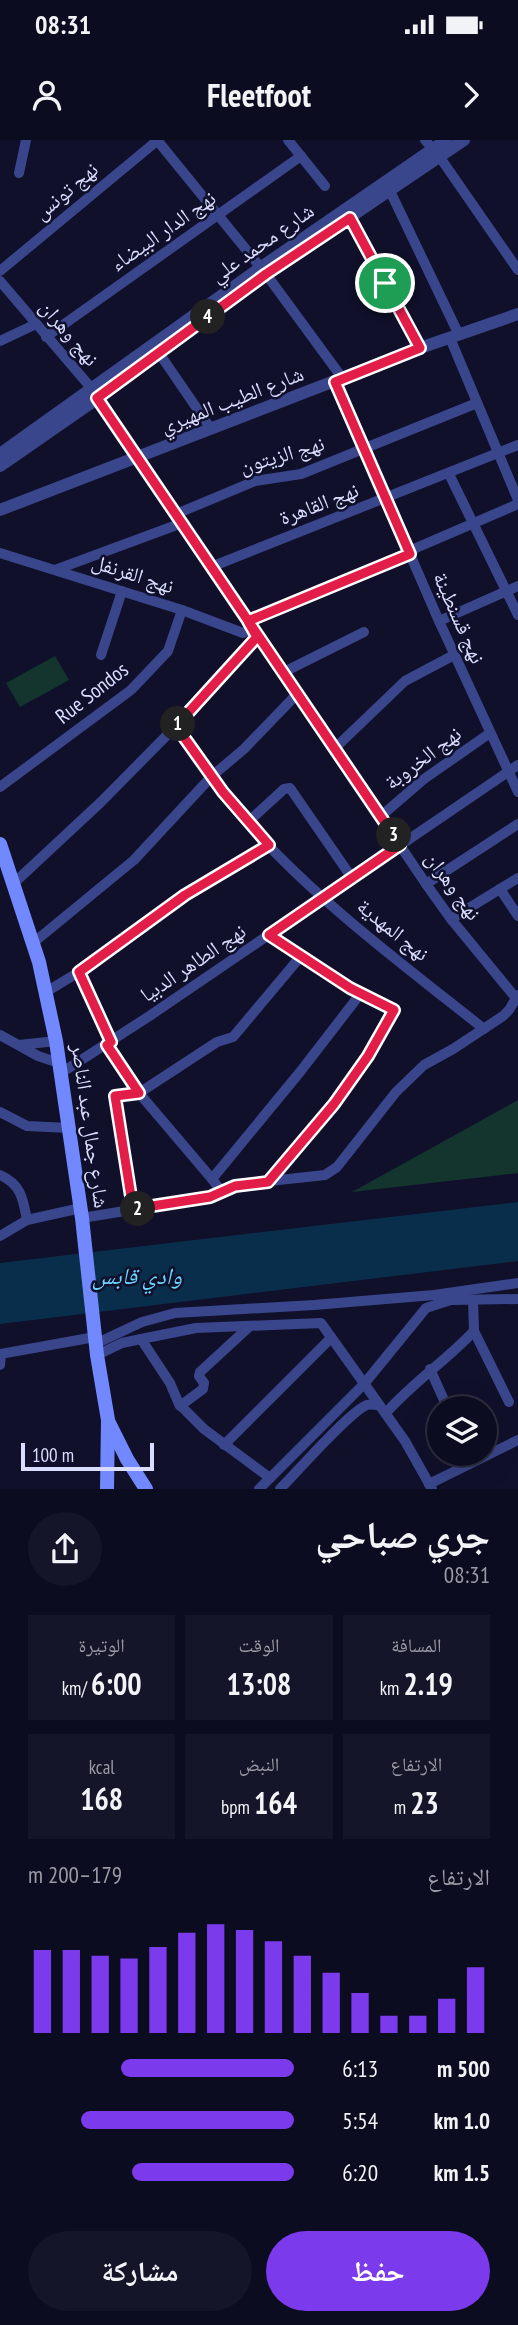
<!DOCTYPE html>
<html lang="ar">
<head>
<meta charset="utf-8">
<style>
	:root { --surface:#0c0c20; --page:#151529; --text:#f1f3f6; --muted:#9a9ba5; --line:#2c2c3e; --accent:#7c3aed }
	body { margin:0; font-family:"PT Sans Narrow","Noto Naskh Arabic",sans-serif; background:var(--page); color:var(--text); direction:rtl; height:100vh; display:flex; flex-direction:column; font-size:26px; white-space:nowrap }
	* { box-sizing:border-box; margin:0 }
	p { font-size:23px; color:var(--muted) }
	.icon { flex:none; width:38px; height:38px; fill:none; stroke:currentColor; stroke-width:2; stroke-linecap:round; stroke-linejoin:round }
	.map { position:relative; height:1349px; overflow:hidden; direction:ltr }
	.sheet { display:flex; flex-direction:column; background:var(--surface); flex:1 }
	.sheet>* { flex:none }
	.fabs { position:absolute; left:427px; top:1256px; display:grid; gap:14px }
	.fabs a { display:grid; place-items:center; width:70px; height:70px; border-radius:50%; background:var(--surface); box-shadow:0 7px 28px #0002,0 0 0 2px var(--line); font-size:35px }
	.scale { position:absolute; left:21px; bottom:18px; width:133px; box-sizing:border-box; padding-left:7px; border:4px solid #daddff; border-top:0; font-size:19px; line-height:24px; white-space:nowrap; color:#daddff; -webkit-text-stroke:5px #10102b; paint-order:stroke }
	.pin { position:absolute; display:grid; place-items:center; width:60px; height:60px; color:#fff; margin:-30px; border:4px solid #fff; border-radius:50%; box-shadow:0 2px 7px #0007 }
	.km { position:absolute; width:35px; height:35px; margin:-18px; border-radius:50%; background:#222; color:#fff; font-size:19px; line-height:35px; text-align:center }
	.round { display:grid; place-items:center; flex:none; width:74px; height:74px; border-radius:37px; background:var(--page) }
	.overview { display:flex; align-items:center; justify-content:space-between; height:119px; padding:0 28px }
	h1 { font-size:38px; font-weight:700; line-height:52px }
	.stats { display:grid; grid-template-columns:repeat(3,1fr); gap:10px; height:119px; padding:7px 28px }
	.stats div { display:grid; align-content:center; border-radius:0px; background:var(--page); text-align:center }
	.stats b { font-size:30px; font-weight:700 }
	.stats small { font-size:19px; font-weight:400 }
	.stats p { font-size:19px }
	.chart { height:196px; padding:14px 28px }
	.chart p { display:flex; justify-content:space-between }
	.chart svg { width:100%; height:126px; margin-top:7px; stroke:var(--accent); stroke-width:6 }
	.primary-button { display:flex; gap:14px; margin-top:auto; padding:14px 28px }
	.primary-button a { flex:1; height:80px; border-radius:42px; background:var(--accent); color:#fff; font-size:28px; font-weight:700; line-height:80px; text-align:center }
	.primary-button a+a { background:var(--page); color:var(--text) }
	ul { padding:0 28px; list-style:none; font-size:23px }
	li { display:grid; grid-template-columns:112px 84px 1fr; align-items:center; height:52px }
	li i { height:18px; border-radius:9px; background:var(--accent) }
	.status { display:flex; justify-content:space-between; align-items:center; height:49px; padding:0 35px; background:var(--surface); direction:ltr }
	.status svg { height:19px; fill:currentColor }
	header { display:flex; justify-content:space-between; align-items:center; height:91px; padding:0 28px; background:var(--surface); font-size:32px; font-weight:700 }
	.map>svg:first-child { display:block }
</style>
</head>
<body>
<div class="status"><b>08:31</b><svg viewBox="0 0 49 12"><path d="M0 12V9h3v3zM5 12V6h3v6zM10 12V3h3v9zM15 12V0h3v12zM26 1h20v11H26zM47 4h2v5h-2z"/></svg></div>
<header><svg class="icon" aria-label="forward" viewBox="0 0 24 24"><path d="M9 5l7 7-7 7"/></svg>Fleetfoot<svg class="icon" aria-label="person" viewBox="0 0 24 24"><circle cx="12" cy="8" r="4"/><path d="M4 21q1-7 8-7t8 7"/></svg></header>
<div class="map">
<svg width="518" height="1349" viewBox="0 0 518 1349">
	<rect width="100%" height="100%" fill="#10102b"/>
	<!-- green -->
	<g fill="#13352e">
		<polygon points="55,516 69,540 20,567 6,543"/>
		<polygon points="518,960 518,1033 352,1052"/>
	</g>
	<!-- water -->
	<polygon fill="#092e4b" points="518,1062 518,1121 0,1184 0,1123"/>
	<g fill="none" stroke-linecap="round" stroke-linejoin="round">
		<!-- minor -->
		<g stroke="#3a468b" stroke-width="10">
			<polyline points="157,0 266,134 343,239"/>
			<polyline points="288,0 325,46"/>
			<polyline points="425,0 439,16 518,130"/>
			<polyline points="19,33 26,0"/>
			<polyline points="390,51 459,195"/>
			<polyline points="347,73 420,208"/>
			<polyline points="0,131 158,0"/>
			<polyline points="0,141 92,249 426,744 451,779 515,857"/>
			<polyline points="46,197 301,16"/>
			<polyline points="450,198 518,360"/>
			<polyline points="0,201 36,184"/>
			<polyline points="159,213 211,289"/>
			<polyline points="335,242 439,481 518,652"/>
			<polyline points="449,334 518,475"/>
			<polyline points="176,374 255,341 301,334 477,263"/>
			<polyline points="409,411 518,364"/>
			<polyline points="0,413 182,470 243,493 252,489"/>
			<polyline points="211,427 518,305"/>
			<polyline points="55,430 182,383"/>
			<polyline points="248,481 410,414"/>
			<polyline points="439,481 518,446"/>
			<polyline points="101,515 122,451"/>
			<polyline points="282,533 364,492"/>
			<path d="M176,586c30,40 57,82 92,119 65,68 142,125 216,184"/>
			<polyline points="334,609 405,541 454,515"/>
			<polyline points="0,647 131,550 168,511 182,470"/>
			<polyline points="381,676 424,639 490,593"/>
			<polyline points="248,682 284,649 290,648 352,738"/>
			<polyline points="13,744 101,662 176,586 257,497"/>
			<polyline points="426,744 518,684"/>
			<polyline points="500,749 518,776"/>
			<polyline points="451,779 518,738"/>
			<polyline points="33,803 134,720 212,636 244,609 297,554"/>
			<polyline points="79,832 111,902"/>
			<polyline points="46,852 79,832 185,755 269,705"/>
			<polyline points="0,895 38,916 59,923"/>
			<polyline points="19,905 56,901"/>
			<polyline points="107,905 139,953 212,1039"/>
			<polyline points="61,933 151,875 518,625"/>
			<polyline points="0,972 27,986 69,988"/>
			<path d="M0,1035c21,9 23,24 27,45l54,-12"/>
			<path d="M268,1042c45,-54 95,-107 127,-171l-45,-23 -81,-53"/>
			<polyline points="222,1052 212,1039 300,932 361,853"/>
			<polyline points="133,1069 115,956 139,953 217,902 233,897 301,816"/>
			<polyline points="82,1078 210,1057 243,1044 325,1035 337,1027 396,952 424,925 453,909 503,876 509,870 518,855"/>
			<polyline points="0,1096 27,1080"/>
			<polyline points="473,1160 474,1191 509,1262"/>
			<polyline points="141,1199 196,1188 321,1183 405,1301 432,1349"/>
			<polyline points="95,1204 142,1182 175,1173 314,1165 434,1155 518,1143"/>
			<polyline points="0,1214 95,1197"/>
			<polyline points="97,1215 122,1203 141,1199 170,1243 179,1264 204,1289 270,1338"/>
			<polyline points="0,1225 1,1214"/>
			<polyline points="430,1229 448,1269"/>
			<polyline points="180,1266 203,1249 204,1243 199,1236 200,1232 250,1186"/>
			<path d="M386,1273c27,-31 60,-52 88,-82"/>
			<polyline points="224,1305 331,1198"/>
			<polyline points="429,1344 518,1300"/>
			<polyline points="259,1349 364,1244 426,1168 451,1160 518,1159"/>
			<path d="M280,1349c16,-16 70,-78 87,-84 4,-1 7,0 11,0"/>
		</g>
		<!-- tertiary -->
		<g stroke="#3a468b" stroke-width="12">
			<polyline points="0,314 260,128 446,0"/>
			<polyline points="0,326 98,258 266,134 464,0"/>
			<polyline points="0,370 420,208 518,174"/>
		</g>
		<!-- secondary -->
		<g stroke="#7188ff" stroke-width="14">
			<polyline points="0,704 39,822 56,901 82,1078 97,1215 108,1280 107,1349"/>
			<polyline points="109,1283 127,1319 146,1349"/>
		</g>
	</g>
	<g fill="none" stroke-linecap="round" stroke-linejoin="round">
		<!-- route casing -->
		<g stroke="#fff" stroke-width="14">
			<polyline id="route" points="385,143 420,208 335,242 410,414 248,481 257,497 176,586 223,652 269,705 185,755 79,832 111,902 107,905 139,953 115,956 133,1069 210,1057 235,1046 268,1042 334,964 368,916 394,870 350,848 269,795 400,705 97,258 266,134 350,78 385,143"/>
		</g>
		<!-- route -->
		<use href="#route" stroke="#e11d48" stroke-width="9"/>
	</g>
	<g text-anchor="middle" stroke-width="5" stroke-linejoin="round" paint-order="stroke">
		<!-- street labels -->
		<g font-size="21" fill="#daddff" stroke="#10102b">
			<text transform="translate(66 51) rotate(-40)" y="7">نهج تونس</text>
			<text transform="translate(163 91) rotate(-35)" y="7">نهج الدار البيضاء</text>
			<text transform="translate(262 103) rotate(-35)" y="7">شارع محمد علي</text>
			<text transform="translate(69 193) rotate(50)" y="7">نهج وهران</text>
			<text transform="translate(232 260) rotate(-21)" y="7">شارع الطيب المهيري</text>
			<text transform="translate(282 315) rotate(-16)" y="7">نهج الزيتون</text>
			<text transform="translate(319 364) rotate(-21)" y="7">نهج القاهرة</text>
			<text transform="translate(133 434) rotate(18)" y="7">نهج القرنفل</text>
			<text transform="translate(459 478) rotate(66)" y="7">نهج قسنطينة</text>
			<text transform="translate(92 553) rotate(-38)" y="7">Rue Sondos</text>
			<text transform="translate(423 618) rotate(-37)" y="7">نهج الخروبة</text>
			<text transform="translate(453 746) rotate(54)" y="7">نهج وهران</text>
			<text transform="translate(393 790) rotate(39)" y="7">نهج المهدية</text>
			<text transform="translate(193 823) rotate(-34)" y="7">نهج الطاهر الدبيا</text>
			<text transform="translate(90 986) rotate(82)" y="7">شارع جمال عبد الناصر</text>
		</g>
		<!-- water labels -->
		<g font-size="23" font-style="italic" fill="#68d6ff" stroke="#10102b">
			<text x="137" y="1144">وادي قابس</text>
		</g>
	</g>
</svg>
<div class="fabs">
<a><svg class="icon" aria-label="layers" viewBox="0 0 24 24"><path d="M12 4l9 5-9 5-9-5zM3 14l9 5 9-5"/></svg></a>
</div>
<div class="scale">100 m</div>
<div class="pin" style="left:385px;top:143px;background:#1e9e55"><svg class="icon" aria-label="arrive" viewBox="0 0 24 24"><path d="M6 21V4h12l-3 4 3 4H6"/></svg></div>
<b class="km" style="left:178px;top:584px">1</b>
<b class="km" style="left:138px;top:1069px">2</b>
<b class="km" style="left:394px;top:695px">3</b>
<b class="km" style="left:208px;top:177px">4</b>
</div>
<section class="sheet">
<div class="overview"><div><h1>جري صباحي</h1><p>08:31</p></div><a class="round"><svg class="icon" aria-label="share" viewBox="0 0 24 24"><path d="M12 15V3M7 8l5-5 5 5M5 13v7h14v-7"/></svg></a></div>
<div class="stats">
<div><p>المسافة</p><b>2.19<small> km</small></b></div>
<div><p>الوقت</p><b>13:08</b></div>
<div><p>الوتيرة</p><b>6:00<small> /km</small></b></div>
</div>
<div class="stats">
<div><p>الارتفاع</p><b>23<small> m</small></b></div>
<div><p>النبض</p><b>164<small> bpm</small></b></div>
<div><p>kcal</p><b>168</b></div>
</div>
<div class="chart"><p><span>الارتفاع</span>179–200 m</p>
<svg viewBox="0 0 160 44" preserveAspectRatio="none"><path d="M5 44V15M15 44V15M25 44V17M35 44V18M45 44V14M55 44V9M65 44V6M75 44V8M85 44V12M95 44V17M105 44V23M115 44V30M125 44V38M135 44V38M145 44V32M155 44V21"/></svg>
</div>
<ul>
<li><b>500 m</b>6:13<i style="width:65%"></i></li>
<li><b>1.0 km</b>5:54<i style="width:80%"></i></li>
<li><b>1.5 km</b>6:20<i style="width:61%"></i></li>
</ul>
<div class="primary-button"><a>حفظ</a><a>مشاركة</a></div>
</section>
</body>
</html>
